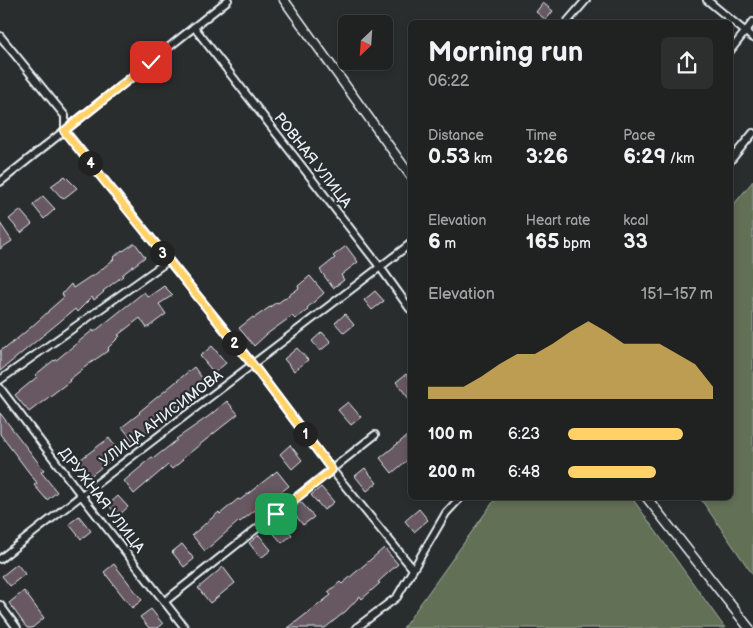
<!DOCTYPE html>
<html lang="en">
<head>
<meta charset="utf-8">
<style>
	:root { --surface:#202222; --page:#2d2f2f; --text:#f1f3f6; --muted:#a2a4a5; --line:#3d3f40; --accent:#ffd166 }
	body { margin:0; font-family:"Balsamiq Sans",sans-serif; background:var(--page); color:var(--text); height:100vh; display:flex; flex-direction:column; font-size:19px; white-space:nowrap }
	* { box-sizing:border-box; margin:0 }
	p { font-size:16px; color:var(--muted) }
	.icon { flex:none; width:28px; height:28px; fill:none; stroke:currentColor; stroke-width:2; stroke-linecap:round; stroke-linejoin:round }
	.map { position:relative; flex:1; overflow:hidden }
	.drawer { position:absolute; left:408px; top:20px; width:325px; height:480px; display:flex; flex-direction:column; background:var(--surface); border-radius:8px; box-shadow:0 2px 8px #0003,0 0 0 1px var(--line) }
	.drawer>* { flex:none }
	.needle { width:32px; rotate:205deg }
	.buttons { position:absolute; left:338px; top:15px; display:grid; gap:10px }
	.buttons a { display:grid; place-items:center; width:55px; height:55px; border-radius:8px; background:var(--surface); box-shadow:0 2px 8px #0003,0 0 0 1px var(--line); font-size:25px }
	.pin { position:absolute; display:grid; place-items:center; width:42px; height:42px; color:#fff; margin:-21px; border-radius:10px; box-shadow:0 2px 8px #0006 }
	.km { position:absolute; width:25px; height:25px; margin:-12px; border-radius:50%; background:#222; color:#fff; font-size:14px; line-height:25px; text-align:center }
	.round { display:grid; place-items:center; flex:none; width:52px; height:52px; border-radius:8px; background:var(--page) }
	.overview { display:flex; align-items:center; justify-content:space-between; height:85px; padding:0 20px }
	h1 { font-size:28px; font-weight:700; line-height:38px }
	.figures { display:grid; grid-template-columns:repeat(3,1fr); gap:8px; height:85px; padding:5px 20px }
	.figures div { display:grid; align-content:center }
	.figures b { font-size:21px; font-weight:700 }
	.figures small { font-size:14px; font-weight:400 }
	.figures p { font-size:14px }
	.chart { height:140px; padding:10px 20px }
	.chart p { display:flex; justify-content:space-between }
	.chart svg { width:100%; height:90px; margin-top:5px; fill:var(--accent); opacity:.7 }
	ul { padding:0 20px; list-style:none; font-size:16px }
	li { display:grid; grid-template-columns:80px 60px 1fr; align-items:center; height:38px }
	li i { height:12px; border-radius:6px; background:var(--accent) }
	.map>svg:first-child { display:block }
</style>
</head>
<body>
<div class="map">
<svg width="753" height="628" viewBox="0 0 753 628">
	<rect width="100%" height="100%" fill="#2a2d2e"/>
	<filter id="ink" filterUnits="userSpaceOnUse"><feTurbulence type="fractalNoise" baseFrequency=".02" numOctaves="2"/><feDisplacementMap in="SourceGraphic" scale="10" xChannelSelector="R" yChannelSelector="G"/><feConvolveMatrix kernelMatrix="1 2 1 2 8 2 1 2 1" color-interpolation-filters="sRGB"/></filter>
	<g filter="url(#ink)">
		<!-- green -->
		<g fill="#627057" stroke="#a5b0a8">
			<polygon points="753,181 753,575 700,498 730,498 730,209"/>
			<polygon points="496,498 632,498 725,628 403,628"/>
		</g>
		<!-- building -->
		<g fill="#675862" stroke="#e8f1f8">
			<polygon points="543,3 553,11 546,20 536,12"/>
			<polygon points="65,176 77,188 63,199 51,186"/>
			<polygon points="43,196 55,209 44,219 33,205"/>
			<polygon points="20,210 32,224 21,233 9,219"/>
			<polygon points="0,223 12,241 0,249"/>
			<polygon points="135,243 145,257 122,275 123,276 103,291 104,292 94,300 92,297 77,312 75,309 0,371 0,351 5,347 6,348 30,328 48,312 48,311 64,297 62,294 71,284 73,288 91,276 92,277 114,259 113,258 122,250 123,251"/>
			<polygon points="346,246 358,262 341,275 344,280 333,288 320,270 335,258 333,256"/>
			<polygon points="310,276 324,293 307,308 308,310 295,319 292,316 267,334 254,346 239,328 253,317 254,318 277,302 278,303 299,288 298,286"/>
			<polygon points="164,286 173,295 159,304 166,314 147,328 140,318 118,335 120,336 108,348 109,350 89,364 69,380 70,381 29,412 15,395 37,377 35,375 54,360 55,361 93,330 94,332 144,292 148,297"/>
			<polygon points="375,291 384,301 372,310 364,300"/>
			<polygon points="345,314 354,325 344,333 335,323"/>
			<polygon points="322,332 331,342 320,351 312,341"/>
			<polygon points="212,346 226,363 214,373 200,356"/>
			<polygon points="297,348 308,360 294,371 284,359"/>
			<polygon points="194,367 205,382 134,442 122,427 140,413 139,412"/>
			<polygon points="406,374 410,379 410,400 396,382"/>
			<polygon points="227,401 238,414 182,459 183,460 172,469 168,465 134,494 124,481 142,466 142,465 152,457 154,458 177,440 176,439 209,416"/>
			<polygon points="348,402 361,417 351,425 338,410"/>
			<polygon points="0,413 44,470 41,472 57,492 47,500 34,485 37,483 0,434"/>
			<polygon points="407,436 410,439 410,458 392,473 380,458"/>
			<polygon points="109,438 120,453 89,477 77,462"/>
			<polygon points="290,445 302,460 292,469 280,454"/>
			<polygon points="365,468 377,483 367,491 355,476"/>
			<polygon points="277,471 289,486 259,509 258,508 240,522 239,521 205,551 192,535 219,512 220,514 238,499 240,500"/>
			<polygon points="321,487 334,502 324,510 311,495"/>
			<polygon points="118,496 128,507 118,516 108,505"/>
			<polygon points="301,502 314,517 303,525 291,510"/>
			<polygon points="419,509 428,520 414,532 405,521"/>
			<polygon points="79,516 91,531 81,539 69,524"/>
			<polygon points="280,520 292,535 282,543 269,528"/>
			<polygon points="259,535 271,550 261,558 249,543"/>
			<polygon points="182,544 194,559 184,567 172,552"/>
			<polygon points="384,548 398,564 378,582 380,583 362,599 360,596 346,611 325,628 288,628 331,595 328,592 340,582 342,584"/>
			<polygon points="17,564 25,574 10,586 2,576"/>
			<polygon points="114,564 142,600 132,608 104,572"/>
			<polygon points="223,567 235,583 210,603 198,588"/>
			<polygon points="24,591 44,618 32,628 27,628 9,603"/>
			<polygon points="151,609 163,624 158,628 149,628 140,617"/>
		</g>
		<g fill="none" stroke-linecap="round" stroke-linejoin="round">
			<!-- minor casing -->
			<g stroke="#e8f1f8" stroke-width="10">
				<g id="minor">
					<polyline points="707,0 753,38"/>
					<polyline points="567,22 586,0"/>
					<polyline points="194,27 380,267 410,309"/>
					<polyline points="0,36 65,116 65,131 253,365 332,470 413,569"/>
					<polyline points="730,51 753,22"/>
					<polyline points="730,161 753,133"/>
					<polyline points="0,182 228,0"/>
					<polyline points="0,380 168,261"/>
					<polyline points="0,388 81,495 185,628"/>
					<path d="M0,559c135,-107 274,-210 410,-315"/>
					<polyline points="164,602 375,435"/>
					<polyline points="0,605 17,628"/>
					<polyline points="356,628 397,597 446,513 460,498"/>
				</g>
			</g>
			<!-- tertiary casing -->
			<g stroke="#e8f1f8" stroke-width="11">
				<g id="tertiary">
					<polyline points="284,0 410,175"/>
					<polyline points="647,498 749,628"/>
				</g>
			</g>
			<!-- minor -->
			<use href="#minor" stroke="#2a2d2e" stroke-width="6"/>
			<!-- tertiary -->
			<use href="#tertiary" stroke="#2a2d2e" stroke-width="8"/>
		</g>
	</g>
	<g fill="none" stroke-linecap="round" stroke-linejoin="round" filter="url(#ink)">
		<!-- route casing -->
		<g stroke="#fff" stroke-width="10">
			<polyline id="route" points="151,62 64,131 253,365 332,470 276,514"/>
		</g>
		<!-- route -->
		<use href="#route" stroke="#ffd166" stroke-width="6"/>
	</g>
	<g text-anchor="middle" stroke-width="4.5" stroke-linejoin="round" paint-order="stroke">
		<!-- street labels -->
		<g font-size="15" fill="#e8f1f8" stroke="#2a2d2e">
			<text transform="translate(313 160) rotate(52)" y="5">РОВНАЯ УЛИЦА</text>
			<text transform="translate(161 418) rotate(-37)" y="5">УЛИЦА АНИСИМОВА</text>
			<text transform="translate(102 500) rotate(52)" y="5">ДРУЖНАЯ УЛИЦА</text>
		</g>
	</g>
</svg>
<div class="buttons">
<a><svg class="needle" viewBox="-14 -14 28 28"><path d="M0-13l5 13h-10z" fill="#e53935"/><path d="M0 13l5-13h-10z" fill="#a2a4a5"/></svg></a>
</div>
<div class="pin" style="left:276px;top:514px;background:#1e9e55"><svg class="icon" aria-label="arrive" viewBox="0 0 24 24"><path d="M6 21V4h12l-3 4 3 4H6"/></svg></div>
<div class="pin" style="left:151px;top:62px;background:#d93025"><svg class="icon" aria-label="check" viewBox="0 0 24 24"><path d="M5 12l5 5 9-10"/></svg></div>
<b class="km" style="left:305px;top:434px">1</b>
<b class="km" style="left:234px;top:343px">2</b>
<b class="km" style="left:162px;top:253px">3</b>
<b class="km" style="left:90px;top:163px">4</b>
<section class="drawer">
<div class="overview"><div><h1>Morning run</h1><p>06:22</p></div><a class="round"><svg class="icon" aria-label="share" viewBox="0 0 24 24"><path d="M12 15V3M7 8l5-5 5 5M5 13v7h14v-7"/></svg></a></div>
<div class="figures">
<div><p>Distance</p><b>0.53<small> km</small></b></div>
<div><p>Time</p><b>3:26</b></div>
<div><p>Pace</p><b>6:29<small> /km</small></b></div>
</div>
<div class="figures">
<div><p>Elevation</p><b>6<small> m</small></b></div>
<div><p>Heart rate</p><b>165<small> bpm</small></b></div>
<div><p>kcal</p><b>33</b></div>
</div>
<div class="chart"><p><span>Elevation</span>151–157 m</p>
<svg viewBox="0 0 160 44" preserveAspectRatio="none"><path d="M0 44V38L10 38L20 38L30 33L40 27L50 22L60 22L70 17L80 11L90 6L100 11L110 17L120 17L130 17L140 22L150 27L160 38V44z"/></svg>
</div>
<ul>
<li><b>100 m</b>6:23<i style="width:79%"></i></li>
<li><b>200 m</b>6:48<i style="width:61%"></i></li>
</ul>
</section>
</div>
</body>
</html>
